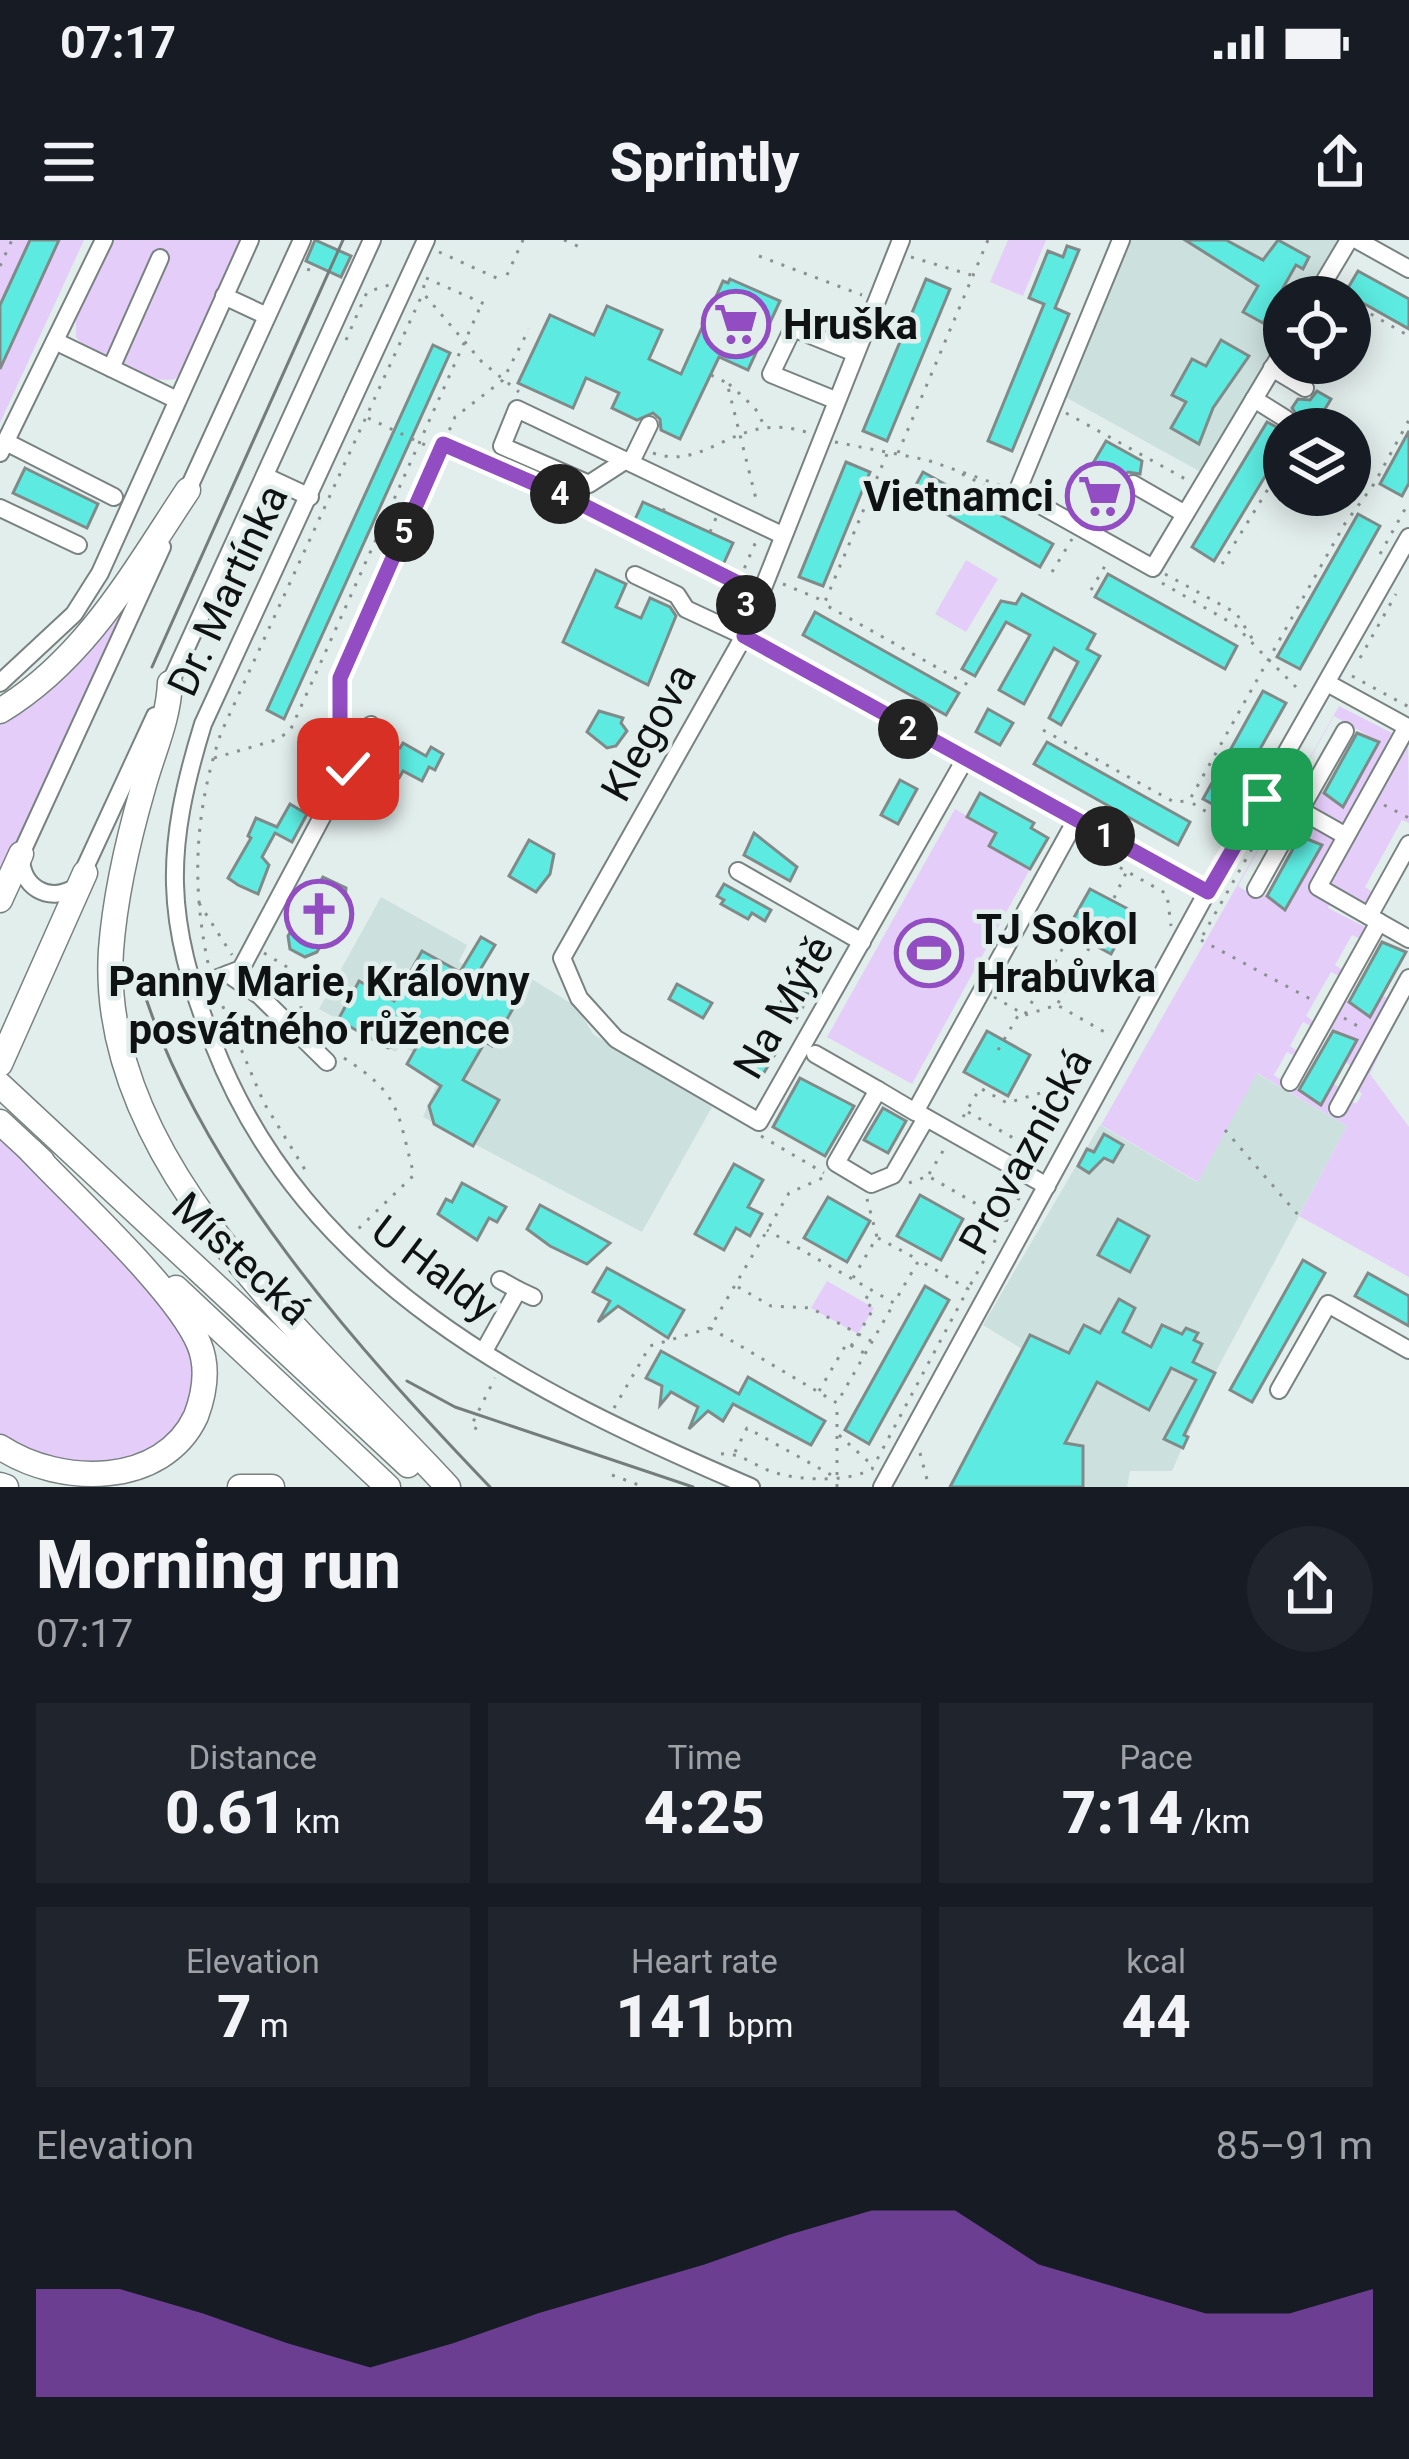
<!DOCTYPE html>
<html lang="en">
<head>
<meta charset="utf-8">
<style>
	:root { --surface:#171b24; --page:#20242c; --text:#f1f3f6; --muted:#9ea1a6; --accent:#914dc1 }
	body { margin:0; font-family:Roboto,sans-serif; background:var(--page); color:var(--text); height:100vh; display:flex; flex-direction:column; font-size:45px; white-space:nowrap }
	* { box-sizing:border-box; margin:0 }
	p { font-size:39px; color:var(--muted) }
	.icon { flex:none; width:66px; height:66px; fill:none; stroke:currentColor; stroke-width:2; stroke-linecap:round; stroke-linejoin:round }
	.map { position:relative; height:1247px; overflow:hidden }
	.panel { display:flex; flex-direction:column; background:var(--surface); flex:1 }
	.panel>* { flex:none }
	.fabs { position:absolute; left:1263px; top:36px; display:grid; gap:24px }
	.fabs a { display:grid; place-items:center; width:108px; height:108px; border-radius:50%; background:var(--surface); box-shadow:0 6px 30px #0003; font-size:60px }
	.pin { position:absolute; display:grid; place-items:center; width:102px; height:102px; color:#fff; margin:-51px; border-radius:24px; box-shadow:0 6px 18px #0006 }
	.km { position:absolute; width:60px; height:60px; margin:-30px; border-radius:50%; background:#222; color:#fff; font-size:33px; line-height:60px; text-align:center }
	.round { display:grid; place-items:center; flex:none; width:126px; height:126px; border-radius:63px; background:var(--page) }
	.head { display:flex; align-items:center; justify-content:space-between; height:204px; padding:0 36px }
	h1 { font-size:66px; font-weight:800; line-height:90px }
	.figures { display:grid; grid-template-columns:repeat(3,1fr); gap:18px; height:204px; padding:12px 36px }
	.figures div { display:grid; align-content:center; border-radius:0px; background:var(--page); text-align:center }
	.figures b { font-size:60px; font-weight:800 }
	.figures small { font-size:33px; font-weight:400 }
	.figures p { font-size:33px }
	.chart { height:336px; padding:24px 36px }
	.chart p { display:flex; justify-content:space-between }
	.chart svg { width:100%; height:216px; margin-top:12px; fill:var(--accent); opacity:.7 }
	.status { display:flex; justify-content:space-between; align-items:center; height:84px; padding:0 60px; background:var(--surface); direction:ltr }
	.status svg { height:33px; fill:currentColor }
	header { display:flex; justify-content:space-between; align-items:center; height:156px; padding:0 36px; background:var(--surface); font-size:54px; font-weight:800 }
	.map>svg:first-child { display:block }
</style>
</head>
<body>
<div class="status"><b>07:17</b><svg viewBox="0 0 49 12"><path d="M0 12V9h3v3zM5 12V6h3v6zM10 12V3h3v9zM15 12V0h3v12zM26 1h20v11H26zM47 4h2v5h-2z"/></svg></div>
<header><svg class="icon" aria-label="menu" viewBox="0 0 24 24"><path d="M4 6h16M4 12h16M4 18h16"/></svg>Sprintly<svg class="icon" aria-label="share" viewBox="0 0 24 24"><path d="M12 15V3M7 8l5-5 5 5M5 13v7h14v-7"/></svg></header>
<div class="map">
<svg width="1409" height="1247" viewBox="0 0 1409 1247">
	<rect width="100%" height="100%" fill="#e2eeec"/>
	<!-- built -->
	<g fill="#cce0de">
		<polygon points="1121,0 1349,0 1315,57 1284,57 1284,109 1208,236 1058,153"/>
		<polygon points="381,657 467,705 459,722 491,739 518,731 535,741 577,767 593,794 712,867 642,992 423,877 440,837 407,824 415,813 400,805 396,812 319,769"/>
		<polygon points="1256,833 1347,886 1215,1133 1172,1231 1130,1231 1127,1247 950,1247 1022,1109 983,1085 1100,885 1197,942"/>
	</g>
	<!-- green -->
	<g fill="#e5cdfa">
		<polygon points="0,0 84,0 0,183"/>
		<path d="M111,0h131l-58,129 -9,10c-26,6 -83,-21 -99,-42v-22z"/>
		<polygon points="1008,0 1046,0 1023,56 990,42"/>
		<polygon points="188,250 0,660 0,471 38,444"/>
		<polygon points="966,320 998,339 966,392 935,374"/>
		<polygon points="1339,466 1392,493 1346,582 1341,585 1311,566 1319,550 1343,566 1379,502 1334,476 1238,646 1256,657 1262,653 1285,669 1321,605 1295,593 1301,582 1334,596 1318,655 1330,663 1328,668 1367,688 1362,700 1352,695 1335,725 1344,731 1341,737 1331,732 1306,776 1316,783 1313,787 1303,782 1290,806 1299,812 1297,817 1287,812 1274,835 1320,865 1333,844 1341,848 1328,873 1338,878 1348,862 1357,863 1362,854 1357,849 1409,752 1370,834 1409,887 1409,1037 1299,976 1347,886 1257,833 1198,942 1101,885"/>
		<polygon points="1408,502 1409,583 1402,580 1365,647 1374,653 1366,666 1328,650 1325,641 1338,630 1395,529 1395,516"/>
		<polygon points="955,569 996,593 989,606 1030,629 912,844 827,797"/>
		<polygon points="1382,755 1390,760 1353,827 1345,822 1356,800 1328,788 1344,759 1370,777"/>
		<polygon points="0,882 187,1082 198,1170 134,1234 0,1207"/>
		<polygon points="827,1041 874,1068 858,1094 811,1068"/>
	</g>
	<!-- building -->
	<g fill="#5debe1" stroke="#808a89" stroke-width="3">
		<polygon points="30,0 59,0 0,129 0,65"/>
		<polygon points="315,0 351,16 341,37 306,21"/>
		<polygon points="1185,0 1226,0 1263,20 1278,0 1309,17 1303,29 1296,25 1263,83 1243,72 1258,46"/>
		<polygon points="1067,6 1079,10 1055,68 1069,74 1012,211 988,201 1044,64 1029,58 1048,11 1063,17"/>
		<polygon points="1358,31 1409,59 1409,89 1345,53"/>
		<polygon points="730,39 780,61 748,130 719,117 680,199 661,190 660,179 653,173 637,180 612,168 619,153 586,138 573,168 518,143 550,75 594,95 607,66 662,90 649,119 681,134 723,41 728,43"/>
		<polygon points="926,39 950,49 887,201 863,191"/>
		<polygon points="1221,100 1249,116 1213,168 1199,204 1171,188 1186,162 1172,155 1192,119 1206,126"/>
		<polygon points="433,105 450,113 284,479 267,470"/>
		<polygon points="1317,151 1331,159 1313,189 1294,189 1299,178 1292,168 1298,159 1310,160"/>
		<polygon points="1267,182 1284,191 1284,205 1214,321 1192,307"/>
		<polygon points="1409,191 1409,243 1402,256 1380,244"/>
		<polygon points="1106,201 1142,221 1140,234 1128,232 1122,239 1122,249 1128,256 1115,269 1078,249"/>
		<polygon points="846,222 870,232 823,346 799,337"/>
		<polygon points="25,228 98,264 87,288 13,253"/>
		<polygon points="923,232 1053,304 1040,327 911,254"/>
		<polygon points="643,262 733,303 722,327 632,286"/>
		<polygon points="1358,274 1380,286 1300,429 1277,417"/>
		<polygon points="596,330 626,344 616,367 641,378 650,358 670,367 676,376 648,445 563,402"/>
		<polygon points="1108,334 1237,406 1225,429 1095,357"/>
		<polygon points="1022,354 1095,394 1087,409 1100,416 1061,485 1049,478 1078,422 1054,408 1024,464 999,450 1030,395 1006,382 975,436 962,429 1001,361 1016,364"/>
		<polygon points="815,372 959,453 946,475 803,395"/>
		<polygon points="1263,451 1286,463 1225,571 1203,559"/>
		<polygon points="988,469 1013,483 1000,505 976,492"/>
		<polygon points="599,471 623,478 621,483 627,491 616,506 607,508 587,492"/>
		<polygon points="1357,493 1379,502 1343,567 1324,553"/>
		<polygon points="389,502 400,508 403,503 426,516 431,507 443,514 435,530 429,527 422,541 403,531 399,538 376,526"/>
		<polygon points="1047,502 1190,582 1178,605 1034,524"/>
		<polygon points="900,540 917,549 898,584 881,575"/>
		<polygon points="980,553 1034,583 1031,588 1048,598 1030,629 989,606 996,593 967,577"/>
		<polygon points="290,564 307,574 292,602 275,593 262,617 269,625 258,654 238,645 228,638 251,598 248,596 256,578 277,587"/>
		<polygon points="754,593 797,627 790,641 744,615"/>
		<polygon points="1300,596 1322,605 1285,670 1267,656"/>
		<polygon points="529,600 554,614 550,634 536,652 509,636"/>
		<polygon points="323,637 346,648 345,661 317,712 305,717 290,709 288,696"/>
		<polygon points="724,644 771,670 765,681 752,673 748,679 721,664 724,660 717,656"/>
		<polygon points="1090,649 1134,672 1111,714 1067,690"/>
		<polygon points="481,697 495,705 474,740 516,763 492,806 485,802 463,840 499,860 473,906 434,884 429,866 441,846 407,824 421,799 388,808 338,780 359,741 394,761 422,711 460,732"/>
		<polygon points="1382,702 1406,712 1370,777 1349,762"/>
		<polygon points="791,743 810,754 795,781 777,770"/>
		<polygon points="677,744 712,763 703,778 669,759"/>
		<polygon points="987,791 1030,815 1008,856 964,832"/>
		<polygon points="1333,791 1357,800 1321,865 1299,850"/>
		<polygon points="763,799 780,806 762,836 743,825"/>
		<polygon points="800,838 854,866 825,916 773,887"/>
		<polygon points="883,868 906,881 888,913 864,900"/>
		<polygon points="1104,894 1123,905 1113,922 1104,918 1089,933 1078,926 1087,909 1094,912"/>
		<polygon points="734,924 763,940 748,967 762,974 750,996 736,988 724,1010 695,994"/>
		<polygon points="462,943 506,967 497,982 489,978 477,1000 438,974 446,959 452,962"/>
		<polygon points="920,955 963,979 941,1020 897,996"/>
		<polygon points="828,957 870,981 847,1022 804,998"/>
		<polygon points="540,965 579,986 610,1003 587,1024 550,1006 527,989"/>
		<polygon points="1118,979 1149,996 1130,1032 1098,1015"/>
		<polygon points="1303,1020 1325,1033 1252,1162 1230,1150"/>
		<polygon points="607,1028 684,1070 668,1098 618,1066 598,1082 610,1061 593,1052"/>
		<polygon points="1368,1033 1409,1056 1409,1086 1355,1056"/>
		<polygon points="925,1046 949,1060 869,1204 845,1190"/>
		<polygon points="1119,1059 1135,1068 1123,1092 1151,1107 1162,1085 1182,1094 1186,1088 1198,1093 1194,1100 1202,1104 1193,1122 1215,1133 1184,1195 1188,1197 1183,1208 1164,1199 1196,1140 1171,1128 1149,1170 1097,1142 1065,1203 1083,1206 1083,1247 950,1247 1030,1095 1069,1113 1084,1085 1100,1093"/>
		<polygon points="661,1111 739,1154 748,1137 825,1181 811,1205 733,1164 723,1181 708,1171 689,1189 698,1167 671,1152 660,1165 662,1146 646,1138"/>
	</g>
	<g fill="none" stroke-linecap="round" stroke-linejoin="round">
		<!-- minor casing -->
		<g stroke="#788281" stroke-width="20">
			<g id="minor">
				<path d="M426,0l-223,484c-39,127 -39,194 10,319 92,238 316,349 538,444"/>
				<polyline points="901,0 744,396 562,718 579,758 616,799 759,882 964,521"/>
				<polyline points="1121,0 1017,252 1153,328 1284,109"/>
				<polyline points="1357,0 1409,29"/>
				<polyline points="224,56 267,76"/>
				<polyline points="1315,57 1349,0"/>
				<polyline points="55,101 177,160"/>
				<polyline points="111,128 160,18"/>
				<polyline points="1272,128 1305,148"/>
				<polyline points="1254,159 1286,179"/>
				<polyline points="835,160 771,134 793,88 855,113"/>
				<polyline points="6,202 114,257"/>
				<polyline points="0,213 104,0"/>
				<polyline points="626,220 589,244 502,206 517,169 782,295"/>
				<polyline points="631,222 649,185"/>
				<polyline points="267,237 310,257"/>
				<polyline points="1133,244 1185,274"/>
				<polyline points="185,256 302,0"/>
				<polyline points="0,268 78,305"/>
				<polyline points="635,335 677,355 686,369 744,396 1207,652"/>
				<polyline points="0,443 74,374 100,333 250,0"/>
				<polyline points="1329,444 1409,488"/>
				<polyline points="166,452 372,0"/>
				<path d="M155,476l-79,171c-28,17 -56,0 -55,-33l141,-307"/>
				<polyline points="1345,491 1300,570 1346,596"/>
				<polyline points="738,631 862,702"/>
				<polyline points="1256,649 1300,570"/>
				<polyline points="1369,676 1409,604"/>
				<polyline points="1379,682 1409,699"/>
				<polyline points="228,734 260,756 327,822"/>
				<polyline points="192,748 241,729 371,485"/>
				<polyline points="815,814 878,850"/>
				<polyline points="1290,842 1379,682 1318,647 1407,487"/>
				<polyline points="1338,868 1409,738"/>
				<polyline points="916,872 1047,946"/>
				<polyline points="926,878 893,935 871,944 836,923 878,850 915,872 1076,580"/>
				<polyline points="500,1040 518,1050"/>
				<polyline points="484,1111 518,1050 533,1057"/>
				<polyline points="1279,1150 1328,1064 1409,1110"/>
				<polyline points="882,1247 1207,652 1409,297"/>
			</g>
		</g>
		<!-- highway casing -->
		<g stroke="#788281" stroke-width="27">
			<g id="highway">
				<path d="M170,443c-2,39 -17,68 -27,105 -15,52 -28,109 -32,162 -14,215 206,394 337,537"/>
				<path d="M0,471c86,-52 134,-140 188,-221"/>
				<polyline points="0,660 21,614"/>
				<polyline points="0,824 85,633"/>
				<polyline points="0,845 408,1225"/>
				<polyline points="0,882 42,921"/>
				<polyline points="176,1048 388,1247"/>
				<path d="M0,1207c61,40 163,40 196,-31 9,-24 13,-48 3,-72 -22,-53 -125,-147 -168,-193"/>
				<polyline points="0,1245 6,1247"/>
				<polyline points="240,1247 272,1247"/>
			</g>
		</g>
		<!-- path -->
		<g stroke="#899190" stroke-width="3" stroke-dasharray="3 9" stroke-linecap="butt">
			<polyline points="564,0 580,7"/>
			<polyline points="439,12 501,40"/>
			<polyline points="759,16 862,55"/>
			<polyline points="911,17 971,35"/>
			<polyline points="0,26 12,0"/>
			<polyline points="308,31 311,24"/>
			<polyline points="507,35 523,0"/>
			<polyline points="426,38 489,66"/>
			<polyline points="424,45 423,53 482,122 519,152"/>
			<polyline points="1350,62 1409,96"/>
			<polyline points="346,100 367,52 389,45"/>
			<polyline points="711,135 727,143 757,263"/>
			<polyline points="729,144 755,168 764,185"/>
			<polyline points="1066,173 1189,241"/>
			<polyline points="368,178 440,212"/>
			<polyline points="835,202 927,220 1005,247"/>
			<polyline points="447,205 577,261 738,343"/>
			<path d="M653,213c55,20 84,-45 156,-20"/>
			<polyline points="898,213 988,0"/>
			<polyline points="887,214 824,364 970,446"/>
			<polyline points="962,234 1002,254"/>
			<polyline points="663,271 668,262"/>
			<polyline points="710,292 716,278"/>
			<polyline points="1380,314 1409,262"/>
			<polyline points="1222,324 1284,223"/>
			<polyline points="1052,332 1072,299"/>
			<polyline points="1165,334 1236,373 1255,403"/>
			<polyline points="1162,343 1235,385 1259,410"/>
			<polyline points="783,344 824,361"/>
			<polyline points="1091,350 1109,319"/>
			<polyline points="742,360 735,350 757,299"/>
			<polyline points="1260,411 1300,451"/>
			<polyline points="1360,418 1396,354"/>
			<polyline points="1352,436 1409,467"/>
			<polyline points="1043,490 1174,562 1187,561"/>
			<polyline points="343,503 340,438 440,212 455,177 503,140 529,89"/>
			<polyline points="214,518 276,500 290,491 482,63"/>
			<polyline points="1384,565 1409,578"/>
			<polyline points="1226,584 1189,561 1344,285 1374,244 1409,180"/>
			<polyline points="1078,604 1167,654 1171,686"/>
			<polyline points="1114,658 1126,633"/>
			<polyline points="199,663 232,715"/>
			<polyline points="1203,695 1284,552"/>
			<polyline points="1201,700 1314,761"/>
			<polyline points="264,713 297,733 302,775"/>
			<path d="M208,723c-17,-80 -13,-153 13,-230l202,-440"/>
			<polyline points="218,755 264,863 307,933"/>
			<polyline points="994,757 1025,775 1057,765 1108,794"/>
			<polyline points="1058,763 1097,694"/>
			<polyline points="1025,774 1072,692"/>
			<polyline points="1344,778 1361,788"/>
			<polyline points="998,810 1019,774"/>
			<path d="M344,818c58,37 53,54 70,117l-58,56"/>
			<polyline points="968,872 1043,915"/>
			<polyline points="963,877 980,848 1007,863 1084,840"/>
			<polyline points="1225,890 1299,976"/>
			<polyline points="761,896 824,933"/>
			<polyline points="929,934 946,906"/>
			<polyline points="909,943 928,936 1006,981 968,1049"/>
			<polyline points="1006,981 1023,951"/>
			<polyline points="878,998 917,1019"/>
			<polyline points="853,1038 877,997 867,959"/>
			<polyline points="738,1047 771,1066 811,1068 871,1101"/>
			<polyline points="710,1088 837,1163 893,1065"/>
			<polyline points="851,1106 874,1068 864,1062 870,1052"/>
			<polyline points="819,1151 847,1103 864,1113"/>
			<polyline points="614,1168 650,1106 710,1088 789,953 827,936"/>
			<polyline points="477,1189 471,1186 495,1138"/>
			<polyline points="839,1195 872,1225"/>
			<polyline points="735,1212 747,1188 835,1237"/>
			<polyline points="920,1213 929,1247"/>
			<path d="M721,1214c20,-2 36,14 55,19 28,8 72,9 96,-4l96,-180 -49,-29 -25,43 -127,-73"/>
			<polyline points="612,1235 644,1247"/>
			<polyline points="837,1247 837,1164"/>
		</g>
		<!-- minor -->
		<use href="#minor" stroke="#fff" stroke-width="16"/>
		<!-- highway -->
		<use href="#highway" stroke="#fff" stroke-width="24"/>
		<!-- tram -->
		<g stroke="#757d7c" stroke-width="3">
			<polyline points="152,427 343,0"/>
			<path d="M142,746c58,187 214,361 348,501"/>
			<polyline points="407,1141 455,1167 693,1247"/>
		</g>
	</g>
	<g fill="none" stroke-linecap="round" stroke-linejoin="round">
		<!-- route casing -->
		<g stroke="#fff" stroke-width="24">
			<polyline id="route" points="348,529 340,483 340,438 443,204 577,262 738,343 735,350 752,373 744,396 1208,652 1262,559"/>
		</g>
		<!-- route -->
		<use href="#route" stroke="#914dc1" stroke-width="15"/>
	</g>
	<!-- icons -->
	<defs>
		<g id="supermarket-ring" transform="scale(3.45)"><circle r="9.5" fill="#e2eeec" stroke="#914dc1" stroke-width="1.5"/><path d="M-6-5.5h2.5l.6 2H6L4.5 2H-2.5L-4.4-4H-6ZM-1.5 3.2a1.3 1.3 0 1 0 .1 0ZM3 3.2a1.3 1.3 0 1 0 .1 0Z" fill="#914dc1"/></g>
		<g id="church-ring" transform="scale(3.45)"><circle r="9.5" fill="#e2eeec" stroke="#914dc1" stroke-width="1.5"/><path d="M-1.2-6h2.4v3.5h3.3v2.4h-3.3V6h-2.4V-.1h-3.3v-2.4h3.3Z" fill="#914dc1"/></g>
		<g id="stadium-ring" transform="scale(3.45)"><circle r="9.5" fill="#e2eeec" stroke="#914dc1" stroke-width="1.5"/><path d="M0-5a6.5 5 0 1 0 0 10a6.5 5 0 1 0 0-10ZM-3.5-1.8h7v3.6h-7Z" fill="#914dc1"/></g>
	</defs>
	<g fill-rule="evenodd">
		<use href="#supermarket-ring" x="736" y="84"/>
		<use href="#supermarket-ring" x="1100" y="256"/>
		<use href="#church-ring" x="319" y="674"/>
		<use href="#stadium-ring" x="929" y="713"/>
	</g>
	<g text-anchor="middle" stroke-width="9" stroke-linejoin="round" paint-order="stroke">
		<!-- poi labels -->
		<g font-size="42" font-weight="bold" fill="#0f1212" stroke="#e2eeec" text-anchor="start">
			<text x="783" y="99">Hruška</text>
			<text x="1054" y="271" text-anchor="end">Vietnamci</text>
			<text x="976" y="704">TJ Sokol<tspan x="976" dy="48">Hrabůvka</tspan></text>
			<text x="319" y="756" text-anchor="middle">Panny Marie, Královny<tspan x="319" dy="48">posvátného růžence</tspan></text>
		</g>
		<!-- street labels -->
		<g font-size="42" fill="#0f1212" stroke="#e2eeec">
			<text transform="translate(227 350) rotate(-65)" y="15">Dr. Martínka</text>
			<text transform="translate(648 492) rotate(-61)" y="15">Klegova</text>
			<text transform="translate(783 767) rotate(-60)" y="15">Na Mýtě</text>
			<text transform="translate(1025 911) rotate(-61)" y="15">Provaznická</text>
			<text transform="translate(242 1018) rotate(43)" y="15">Místecká</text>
			<text transform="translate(435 1028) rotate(37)" y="15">U Haldy</text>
		</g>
	</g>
</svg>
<div class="fabs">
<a><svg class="icon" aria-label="locate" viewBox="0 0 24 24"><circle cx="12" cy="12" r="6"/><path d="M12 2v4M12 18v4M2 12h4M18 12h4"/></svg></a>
<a><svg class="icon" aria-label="layers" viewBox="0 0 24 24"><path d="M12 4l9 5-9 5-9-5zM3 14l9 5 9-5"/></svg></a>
</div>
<div class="pin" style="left:1262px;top:559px;background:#1e9e55"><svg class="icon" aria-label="arrive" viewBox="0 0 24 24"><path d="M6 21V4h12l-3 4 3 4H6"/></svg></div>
<div class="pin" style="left:348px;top:529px;background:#d93025"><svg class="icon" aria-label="check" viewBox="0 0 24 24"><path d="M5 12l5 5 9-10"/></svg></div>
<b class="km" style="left:1105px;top:596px">1</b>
<b class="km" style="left:908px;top:489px">2</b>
<b class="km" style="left:746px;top:365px">3</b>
<b class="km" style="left:560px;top:254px">4</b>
<b class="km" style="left:404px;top:292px">5</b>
</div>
<section class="panel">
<div class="head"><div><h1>Morning run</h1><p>07:17</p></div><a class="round"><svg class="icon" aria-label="share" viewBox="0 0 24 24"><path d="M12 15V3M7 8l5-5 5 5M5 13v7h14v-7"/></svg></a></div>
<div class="figures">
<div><p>Distance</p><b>0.61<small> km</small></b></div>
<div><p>Time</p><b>4:25</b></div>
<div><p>Pace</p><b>7:14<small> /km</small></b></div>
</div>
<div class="figures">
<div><p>Elevation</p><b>7<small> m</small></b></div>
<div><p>Heart rate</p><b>141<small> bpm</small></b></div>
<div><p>kcal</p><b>44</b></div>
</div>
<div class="chart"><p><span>Elevation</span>85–91 m</p>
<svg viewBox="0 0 160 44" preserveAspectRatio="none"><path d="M0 44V22L10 22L20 27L30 33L40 38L50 33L60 27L70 22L80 17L90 11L100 6L110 6L120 17L130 22L140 27L150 27L160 22V44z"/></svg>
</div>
</section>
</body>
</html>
